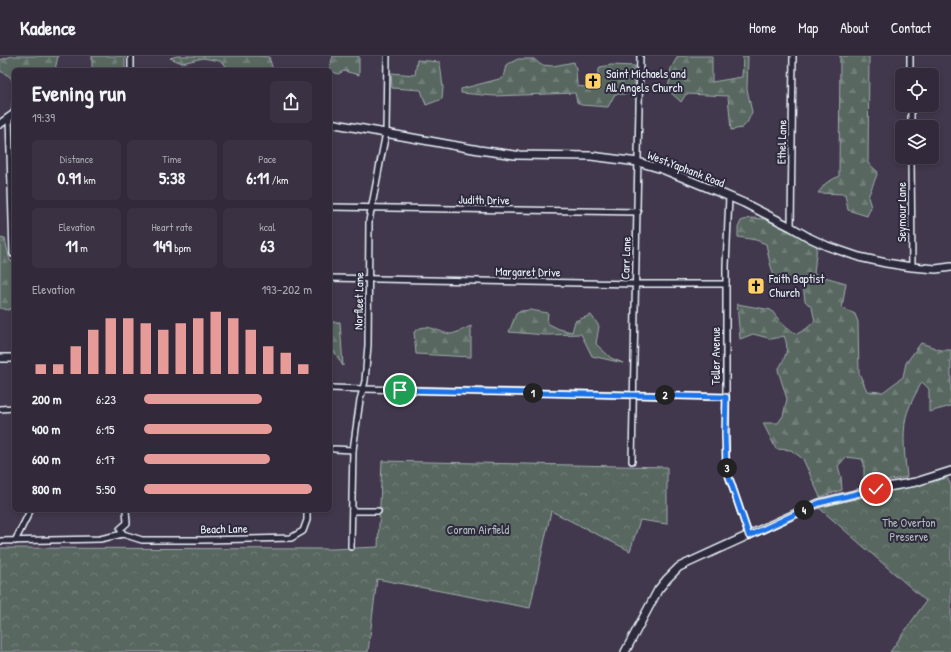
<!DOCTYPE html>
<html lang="en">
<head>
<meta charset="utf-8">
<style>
	:root { --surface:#322a3a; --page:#3a3242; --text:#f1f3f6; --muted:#a8a7af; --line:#4d4654; --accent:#e69b98 }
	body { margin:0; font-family:"Patrick Hand",sans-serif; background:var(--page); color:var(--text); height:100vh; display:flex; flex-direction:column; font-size:15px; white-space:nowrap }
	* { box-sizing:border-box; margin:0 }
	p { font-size:13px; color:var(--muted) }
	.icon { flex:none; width:22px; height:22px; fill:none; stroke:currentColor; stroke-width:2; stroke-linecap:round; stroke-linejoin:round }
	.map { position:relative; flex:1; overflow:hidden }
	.side { position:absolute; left:12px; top:12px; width:320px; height:444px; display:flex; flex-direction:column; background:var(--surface); border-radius:6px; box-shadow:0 2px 6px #0003,0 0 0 1px var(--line) }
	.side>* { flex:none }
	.controls { position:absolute; left:895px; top:12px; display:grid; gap:8px }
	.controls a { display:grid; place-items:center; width:44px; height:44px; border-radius:6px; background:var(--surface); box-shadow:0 2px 6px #0003,0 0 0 1px var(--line); font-size:20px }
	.pin { position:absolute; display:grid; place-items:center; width:34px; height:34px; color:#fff; margin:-17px; border:2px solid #fff; border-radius:50%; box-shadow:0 1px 4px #0007 }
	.km { position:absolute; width:20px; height:20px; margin:-10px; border-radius:50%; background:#222; color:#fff; font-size:11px; line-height:20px; text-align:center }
	.round { display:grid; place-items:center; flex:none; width:42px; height:42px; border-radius:6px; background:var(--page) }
	.overview { display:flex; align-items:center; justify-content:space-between; height:68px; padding:0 20px }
	h1 { font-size:22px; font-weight:700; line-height:30px }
	.stats { display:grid; grid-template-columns:repeat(3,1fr); gap:6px; height:68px; padding:4px 20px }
	.stats div { display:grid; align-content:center; border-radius:6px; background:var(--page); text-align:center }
	.stats b { font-size:17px; font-weight:700 }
	.stats small { font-size:11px; font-weight:400 }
	.stats p { font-size:11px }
	.chart { height:112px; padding:8px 20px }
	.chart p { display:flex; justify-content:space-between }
	.chart svg { width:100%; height:72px; margin-top:4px; stroke:var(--accent); stroke-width:6 }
	ul { padding:0 20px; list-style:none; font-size:13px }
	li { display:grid; grid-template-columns:64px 48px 1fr; align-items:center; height:30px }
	li i { height:10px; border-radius:5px; background:var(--accent) }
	header { display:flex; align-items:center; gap:24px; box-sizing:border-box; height:56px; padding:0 20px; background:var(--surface); border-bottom:1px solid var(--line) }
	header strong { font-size:19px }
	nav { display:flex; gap:22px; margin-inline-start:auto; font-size:14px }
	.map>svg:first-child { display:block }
</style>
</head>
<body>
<header>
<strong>Kadence</strong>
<nav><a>Home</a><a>Map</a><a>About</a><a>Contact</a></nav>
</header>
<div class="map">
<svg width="951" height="596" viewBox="0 0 951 596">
	<defs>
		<pattern id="forest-firs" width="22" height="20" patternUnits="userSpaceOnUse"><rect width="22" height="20" fill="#586860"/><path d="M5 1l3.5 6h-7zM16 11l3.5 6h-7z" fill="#707e78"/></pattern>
		<pattern id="park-crowns" width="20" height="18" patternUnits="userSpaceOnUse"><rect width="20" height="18" fill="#586860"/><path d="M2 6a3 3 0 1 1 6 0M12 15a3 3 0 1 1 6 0" fill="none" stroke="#707e78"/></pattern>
	</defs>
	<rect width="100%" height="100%" fill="#42384d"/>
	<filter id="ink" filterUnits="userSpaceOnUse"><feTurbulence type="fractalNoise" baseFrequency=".025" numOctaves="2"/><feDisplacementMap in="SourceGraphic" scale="8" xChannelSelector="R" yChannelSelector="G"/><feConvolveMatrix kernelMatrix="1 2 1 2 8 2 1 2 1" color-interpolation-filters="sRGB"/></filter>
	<g filter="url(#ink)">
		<!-- forest -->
		<g fill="url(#forest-firs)" stroke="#a0acac">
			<path d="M12,0h46l-3,14h-41v39l-3,2c1,-9 4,-26 0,-33 -3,-3 -7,-5 -11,-7v-11z"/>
			<rect x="92" y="0" width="33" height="14"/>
			<polygon points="177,0 259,0 269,1 273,14 231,14 220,5 203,2 182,7 170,2"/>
			<polygon points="333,0 359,0 359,19 344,15 338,18 329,14"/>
			<polygon points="678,0 712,0 712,26 742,21 743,0 748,0 747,33 752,56 747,67 742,72 731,74 728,40 686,38 681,46 668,34 671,12"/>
			<polygon points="840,0 869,0 868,107 878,116 868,141 871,151 867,160 848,154 845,138 818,137 826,127 839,120"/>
			<polygon points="518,3 534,3 541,9 553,10 574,6 576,13 577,30 593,32 600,11 611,9 635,10 635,38 615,38 608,51 581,49 577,46 575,37 494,40 461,37 461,33 503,22 506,9"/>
			<polygon points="417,4 440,6 443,32 442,43 426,49 421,34 392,32 391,17 415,19"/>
			<path d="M750,162l15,1 52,26 -3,29 32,9 -4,25 13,6 3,8 1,51 8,18 16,1 20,-15 3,-14 15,-20 20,7h10v56l-22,6v-23l-7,-7c-6,11 -13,23 -16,35 -4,20 -1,41 1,60l-43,8v-21l-2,-5 -16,-2 -8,9 3,11 1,13 -22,7 -17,-38 -12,-9 -15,-1 -13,-26h15l5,-7 4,-17 -9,-29c7,-12 12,-21 6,-34l-12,3 -19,-5 -13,5 -3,-35 34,6 14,17 12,7 9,-5 9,-8 -3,-13 -7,-7 -2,-16 -28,-6 -5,-16 -4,-19 -10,-4 -18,-3v-9l3,-7z"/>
			<polygon points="0,182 5,183 10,205 14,206 14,251 8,254 0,252"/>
			<polygon points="530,254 548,257 547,267 559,273 572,276 575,265 591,259 599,270 596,288 611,302 623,307 592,300 581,278 546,279 509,276 516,258 521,255"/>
			<polygon points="330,266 340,266 343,310 332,292 330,292"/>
			<path d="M471,270v31l-55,-3 -2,-22c12,-11 23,0 36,2 5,0 16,-6 21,-8z"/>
		</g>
		<!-- park -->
		<g fill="url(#park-crowns)" stroke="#a0acac">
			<polygon points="382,405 667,411 667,468 640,464 630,495 551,455 530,552 377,523 368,596 0,596 0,492 332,493 378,491"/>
			<polygon points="947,422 951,429 951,596 890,596 926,545 818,451"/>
		</g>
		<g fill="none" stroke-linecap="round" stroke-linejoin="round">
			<!-- street casing -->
			<g stroke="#e8f1f8" stroke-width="8">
				<g id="street">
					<polyline points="910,0 910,19"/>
					<polyline points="131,14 131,0"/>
					<polyline points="911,49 911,71"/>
					<polyline points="9,62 13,198"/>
					<polyline points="911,101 912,211"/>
					<polyline points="729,141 726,210 726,408 729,421 749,480"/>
					<polyline points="330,151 638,156"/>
					<polyline points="791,171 793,0"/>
					<polyline points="330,222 636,228 726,228"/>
					<polyline points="330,332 363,333 726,341"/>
					<polyline points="0,353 14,352"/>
					<polyline points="334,393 353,394"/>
					<polyline points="632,405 640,0"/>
					<polyline points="352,455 378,455"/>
					<polyline points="123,478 120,473 127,467 126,454"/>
					<polyline points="0,485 100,483 123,478 142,484 202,484 291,482 303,475 307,464 307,454"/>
					<polyline points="15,485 30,455"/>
					<polyline points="351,491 353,394 360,344 363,333 365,325 368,289 369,165 381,102 386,77 387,0"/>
				</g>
			</g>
			<!-- secondary casing -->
			<g stroke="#e8f1f8" stroke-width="10">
				<g id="secondary">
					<polyline points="330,67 479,94 515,99 591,100 638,106 662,113 716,135 744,147 791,171 810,182 827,190 859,201 886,207 912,211 936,213 951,211"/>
					<polyline points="0,68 14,58"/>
					<polyline points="0,302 14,302"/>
					<polyline points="625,596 658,534 667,523 679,511 819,447 876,433 916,426 951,415"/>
				</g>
			</g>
			<!-- street -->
			<use href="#street" stroke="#2f2a3d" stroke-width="5"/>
			<!-- secondary -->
			<use href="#secondary" stroke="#2f2a3d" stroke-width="7"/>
		</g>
	</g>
	<g fill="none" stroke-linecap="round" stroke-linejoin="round" filter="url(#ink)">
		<!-- route casing -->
		<g stroke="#fff" stroke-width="8">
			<polyline id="route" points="400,334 726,341 725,378 726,408 729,421 749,480 819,447 876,433"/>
		</g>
		<!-- route -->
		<use href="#route" stroke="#1a73e8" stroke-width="5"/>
	</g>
	<!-- icons -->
	<defs>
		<g id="church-square" transform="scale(0.9)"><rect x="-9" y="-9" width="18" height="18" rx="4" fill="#ffd166" stroke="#2f2a3d"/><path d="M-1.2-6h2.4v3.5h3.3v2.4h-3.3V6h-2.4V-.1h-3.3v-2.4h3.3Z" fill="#111"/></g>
	</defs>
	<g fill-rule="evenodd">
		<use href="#church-square" x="593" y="25"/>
		<use href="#church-square" x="756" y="230"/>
	</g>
	<g text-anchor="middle" stroke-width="4" stroke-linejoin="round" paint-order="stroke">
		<!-- poi labels -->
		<g font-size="12" fill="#e8f1f8" stroke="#2f2a3d" text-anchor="start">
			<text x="606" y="22">Saint Michaels and<tspan x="606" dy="14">All Angels Church</tspan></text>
			<text x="769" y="227">Faith Baptist<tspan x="769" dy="14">Church</tspan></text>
		</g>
		<!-- street labels -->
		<g font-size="12" fill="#e8f1f8" stroke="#2f2a3d">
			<text transform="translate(782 86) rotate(-89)" y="4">Ethel Lane</text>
			<text transform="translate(686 113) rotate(21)" y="4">West Yaphank Road</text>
			<text transform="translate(484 144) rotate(1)" y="4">Judith Drive</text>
			<text transform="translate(902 156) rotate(-90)" y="4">Seymour Lane</text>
			<text transform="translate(626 202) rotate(-88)" y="4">Carr Lane</text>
			<text transform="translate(528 216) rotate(1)" y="4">Margaret Drive</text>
			<text transform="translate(359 245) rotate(-89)" y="4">Norfleet Lane</text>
			<text transform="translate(716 300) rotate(-90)" y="4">Teller Avenue</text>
			<text transform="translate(224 473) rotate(-1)" y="4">Beach Lane</text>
		</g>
		<!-- park labels -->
		<g font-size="12" fill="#aebabb" stroke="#2f2a3d">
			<text x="909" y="471">The Overton<tspan x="909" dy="14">Preserve</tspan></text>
			<text x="478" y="478">Coram Airfield</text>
		</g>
	</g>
</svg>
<div class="controls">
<a><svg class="icon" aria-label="locate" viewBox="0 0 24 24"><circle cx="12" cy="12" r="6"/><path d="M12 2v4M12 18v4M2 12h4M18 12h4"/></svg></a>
<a><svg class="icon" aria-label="layers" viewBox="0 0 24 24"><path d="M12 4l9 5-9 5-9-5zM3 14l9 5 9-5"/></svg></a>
</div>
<div class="pin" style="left:400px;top:334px;background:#1e9e55"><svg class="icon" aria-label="arrive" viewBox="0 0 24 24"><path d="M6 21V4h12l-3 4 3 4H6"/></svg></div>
<div class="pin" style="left:876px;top:433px;background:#d93025"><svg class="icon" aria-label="check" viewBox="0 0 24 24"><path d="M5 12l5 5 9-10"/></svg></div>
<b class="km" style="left:533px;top:337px">1</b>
<b class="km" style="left:665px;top:339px">2</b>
<b class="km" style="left:727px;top:412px">3</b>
<b class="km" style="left:804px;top:454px">4</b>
<section class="side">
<div class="overview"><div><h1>Evening run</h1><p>19:39</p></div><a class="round"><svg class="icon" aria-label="share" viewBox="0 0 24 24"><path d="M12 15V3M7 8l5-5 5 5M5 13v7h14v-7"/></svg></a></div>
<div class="stats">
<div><p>Distance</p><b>0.91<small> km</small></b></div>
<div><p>Time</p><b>5:38</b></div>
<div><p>Pace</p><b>6:11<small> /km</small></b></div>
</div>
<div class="stats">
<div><p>Elevation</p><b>11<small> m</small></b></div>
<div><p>Heart rate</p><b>149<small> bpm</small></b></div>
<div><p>kcal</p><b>63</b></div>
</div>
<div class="chart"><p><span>Elevation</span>193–202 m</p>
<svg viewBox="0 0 160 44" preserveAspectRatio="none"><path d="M5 44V38M15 44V38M25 44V27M35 44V17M45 44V10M55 44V10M65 44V13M75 44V17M85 44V13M95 44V10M105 44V6M115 44V10M125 44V17M135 44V27M145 44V31M155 44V38"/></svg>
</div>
<ul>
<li><b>200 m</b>6:23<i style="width:70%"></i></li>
<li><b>400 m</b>6:15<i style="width:76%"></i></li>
<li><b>600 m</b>6:17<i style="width:75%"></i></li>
<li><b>800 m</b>5:50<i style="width:100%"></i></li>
</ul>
</section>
</div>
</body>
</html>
